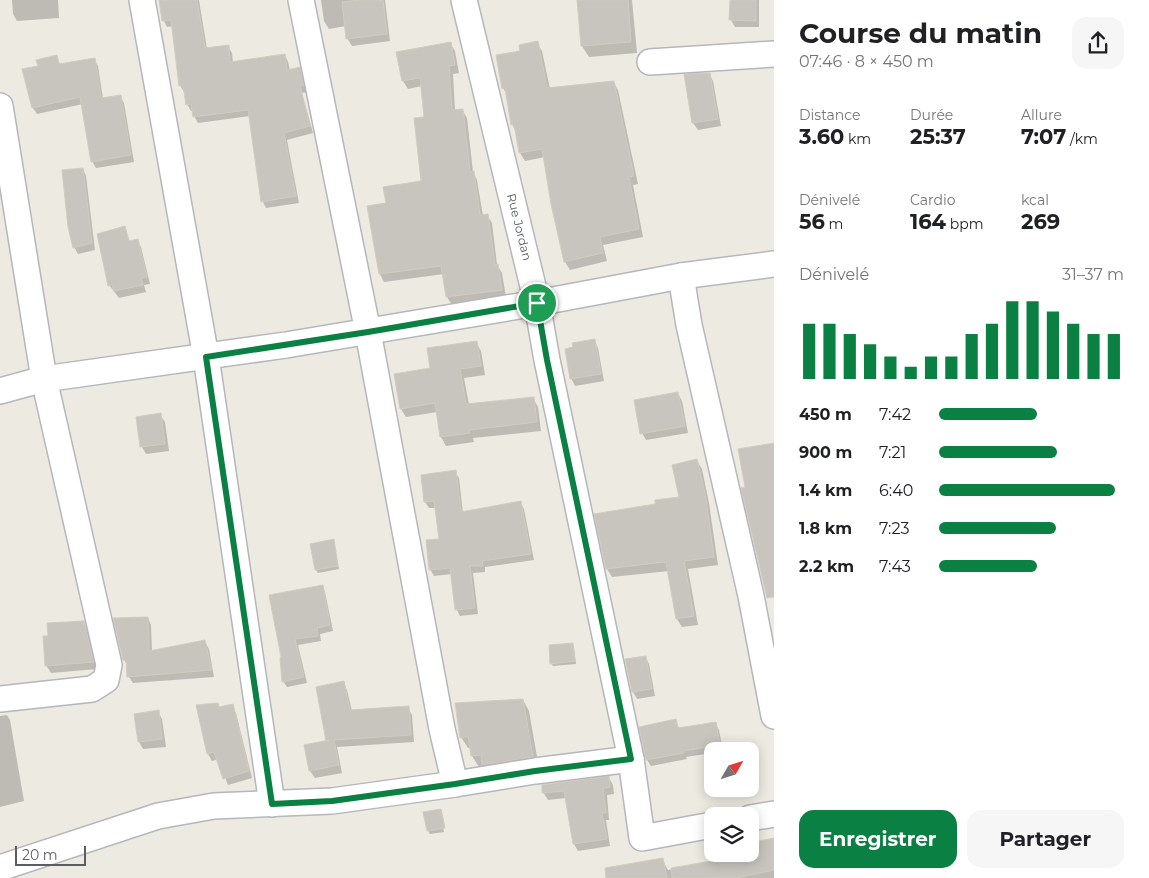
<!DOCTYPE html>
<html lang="fr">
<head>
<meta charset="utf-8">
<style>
	:root { --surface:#fff; --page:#f6f6f6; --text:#202124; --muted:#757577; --accent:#0b8043 }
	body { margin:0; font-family:Montserrat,sans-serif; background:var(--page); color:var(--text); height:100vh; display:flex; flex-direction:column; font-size:19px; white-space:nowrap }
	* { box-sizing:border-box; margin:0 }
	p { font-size:16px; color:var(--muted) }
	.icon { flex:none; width:28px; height:28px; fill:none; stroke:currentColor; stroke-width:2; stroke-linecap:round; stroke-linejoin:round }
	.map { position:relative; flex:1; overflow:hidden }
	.sheet { display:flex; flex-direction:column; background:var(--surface); width:375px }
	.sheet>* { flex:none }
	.needle { width:32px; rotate:51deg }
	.fabs { position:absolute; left:704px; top:742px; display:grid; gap:10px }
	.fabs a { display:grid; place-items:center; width:55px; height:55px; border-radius:10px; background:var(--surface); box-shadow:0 2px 12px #0003; font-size:25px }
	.scale { position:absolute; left:15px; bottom:12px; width:71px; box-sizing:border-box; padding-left:5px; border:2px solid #5a5e62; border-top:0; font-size:14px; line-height:18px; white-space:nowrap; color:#5a5e62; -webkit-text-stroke:4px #fff; paint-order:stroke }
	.pin { position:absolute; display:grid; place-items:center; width:42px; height:42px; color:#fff; margin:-21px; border:2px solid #fff; border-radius:50%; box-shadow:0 1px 5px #0007 }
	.round { display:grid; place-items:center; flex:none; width:52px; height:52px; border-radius:15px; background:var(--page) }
	.head { display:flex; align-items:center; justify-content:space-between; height:85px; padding:0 25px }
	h1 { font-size:28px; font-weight:700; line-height:38px }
	.metrics { display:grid; grid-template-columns:repeat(3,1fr); gap:8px; height:85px; padding:5px 25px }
	.metrics div { display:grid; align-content:center }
	.metrics b { font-size:21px; font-weight:700 }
	.metrics small { font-size:14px; font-weight:400 }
	.metrics p { font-size:14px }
	.chart { height:140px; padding:10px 25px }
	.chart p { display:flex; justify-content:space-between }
	.chart svg { width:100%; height:90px; margin-top:5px; stroke:var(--accent); stroke-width:6 }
	.action { display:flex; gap:10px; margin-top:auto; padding:10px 25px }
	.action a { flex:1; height:58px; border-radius:15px; background:var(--accent); color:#fff; font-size:20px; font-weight:700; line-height:58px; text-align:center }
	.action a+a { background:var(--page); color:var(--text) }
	ul { padding:0 25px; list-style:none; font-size:16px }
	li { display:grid; grid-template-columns:80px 60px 1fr; align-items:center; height:38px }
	li i { height:12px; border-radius:6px; background:var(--accent) }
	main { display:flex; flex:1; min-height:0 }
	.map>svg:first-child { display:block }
</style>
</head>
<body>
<main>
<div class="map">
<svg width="774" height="878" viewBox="0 0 774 878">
	<rect width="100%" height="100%" fill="#edeae1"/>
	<!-- shadow -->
	<g fill="#0003">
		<polygon points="12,0 58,0 59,18 17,21 13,14"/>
		<polygon points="160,0 199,0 207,49 228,47 232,53 233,63 285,55 288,62 290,70 299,68 303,75 306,92 302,93 313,133 287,140 299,203 266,208 263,202 250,116 198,123 194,116 193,111 191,111 187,104 185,92 184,92 180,85 173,26 167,27 164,21"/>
		<polygon points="321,0 385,0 390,41 352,46 347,38 346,26 329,29 324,21"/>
		<polygon points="578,0 632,0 637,53 589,57 582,46"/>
		<polygon points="731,0 759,0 759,27 735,27 731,20"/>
		<polygon points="450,43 455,51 459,73 453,74 455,111 462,110 467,118 473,172 477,180 483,216 487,215 492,223 497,265 502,273 506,297 452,305 447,297 444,274 384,282 380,274 369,207 387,204 422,182 425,118 422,86 408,89 403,81 398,53"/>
		<polygon points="537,43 542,51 550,89 613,82 618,90 638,184 633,185 643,237 603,245 607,261 570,270 565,262 552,204 545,157 525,161 520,153 516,132 512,124 507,95 503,88 521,52"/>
		<polygon points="56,57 61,65 94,59 98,66 103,99 120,96 124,103 134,162 96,168 92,161 83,104 37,114 33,108 39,67"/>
		<polygon points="709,74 713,81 721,126 698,130 693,123 685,75"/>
		<polygon points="83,169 86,176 95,250 78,254 74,247"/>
		<polygon points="124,227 130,242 137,240 141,247 150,284 144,285 146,292 119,298 109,285"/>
		<polygon points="594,340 598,348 604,381 575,386 571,378 574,348"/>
		<polygon points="476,342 481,351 485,375 464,378 469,405 533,398 538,407 541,431 473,438 474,442 446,446 441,437 437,412 406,417 401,409 432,369"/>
		<polygon points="678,394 682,401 688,433 646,440 642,433"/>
		<polygon points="160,415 165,422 169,451 146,454 142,447 138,418"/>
		<polygon points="697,461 702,469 709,503 718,565 688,569 698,625 682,627 677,619 669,571 612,577 607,569 657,505 681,498"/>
		<polygon points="455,472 459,478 463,513 520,502 524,509 534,560 485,567 485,572 473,573 478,614 460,616 457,610 452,574 434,576 430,569 441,540 437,508 429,508 425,502 422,476"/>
		<polygon points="333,541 339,569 318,573 316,570"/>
		<polygon points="322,586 325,592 333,631 320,634 321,641 298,645 307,683 287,687 283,681 281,659"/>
		<polygon points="148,618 151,625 152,652 205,642 209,649 214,677 133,683 129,677 128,666 124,660"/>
		<polygon points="83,622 88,629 97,669 51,673 46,665 50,637"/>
		<polygon points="572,644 574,647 576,664 553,666 551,663"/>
		<polygon points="645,657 649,664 655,696 637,699 633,692 626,660"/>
		<polygon points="343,682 347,690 352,711 408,708 412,715 414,742 337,747 342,773 315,778 310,771 328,742"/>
		<polygon points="523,700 529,711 539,768 490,776 484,766 479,767 472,756 471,748 468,748 461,737"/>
		<polygon points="217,704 220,708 232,706 236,713 252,778 228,785 218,759 212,761 208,754"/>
		<polygon points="158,712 162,719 166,747 143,749 139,742 135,715"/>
		<polygon points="7,715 10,720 24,801 0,807 0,716"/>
		<polygon points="675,721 680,729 715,723 719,730 723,751 712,751 712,753 686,757 687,759 651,766 647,760"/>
		<polygon points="609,778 613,785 614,794 607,795 609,820 606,820 610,846 578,851 574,844 566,798 548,800 543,792"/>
		<polygon points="440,812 444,832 430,834 428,831"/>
		<polygon points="750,839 752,844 774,840 774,878 611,878 662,859 668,870 725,860 724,854 750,854"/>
	</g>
	<!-- building -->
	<g fill="#c8c5be" stroke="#d1ccc0">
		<polygon points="159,0 197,0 205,48 229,45 230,62 285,54 287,70 300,67 304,85 300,86 310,126 284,133 296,196 261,202 248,110 193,117 191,104 186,105 183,85 179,86 171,20 162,21"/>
		<polygon points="360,0 383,0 387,34 346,39 342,2"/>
		<polygon points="577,0 628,0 631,42 581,46"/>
		<polygon points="730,0 756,0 756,21 729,20"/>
		<polygon points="538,41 547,88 614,81 634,176 629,177 639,229 600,237 603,253 564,262 551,204 542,149 519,153 514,124 511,125 505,88 502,89 496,55 520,51 519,45"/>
		<polygon points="451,42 455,65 449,66 452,110 463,109 470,172 474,171 480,215 488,214 495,265 498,264 502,290 446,297 441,266 379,274 367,206 386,203 383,187 421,181 414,118 424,117 420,78 402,81 396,52"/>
		<polygon points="57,55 59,64 95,58 101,98 121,95 131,155 91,162 80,97 32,108 22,69 38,66 36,60"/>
		<polygon points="710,73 718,119 692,123 684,74"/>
		<polygon points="83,168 92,243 73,248 68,227 62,170"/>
		<polygon points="125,226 129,241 138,239 147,277 141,278 143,285 114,291 112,285 108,286 97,234"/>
		<polygon points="595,339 601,374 570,379 565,349 573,347 572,343"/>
		<polygon points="477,341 481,366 460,369 466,404 534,397 537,422 469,430 470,433 440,437 435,403 400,409 394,374 430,368 427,348"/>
		<polygon points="678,392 685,426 640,434 634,400"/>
		<polygon points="161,413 165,444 140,447 136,417"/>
		<polygon points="774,443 774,597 767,598 741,488 745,487 738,449"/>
		<polygon points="697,459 705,493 714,557 684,561 694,616 676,619 666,563 664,562 606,569 594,514 655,504 655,500 679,497 672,465"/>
		<polygon points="456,470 461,512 521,501 531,554 482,561 483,566 470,566 475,608 455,610 450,568 429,570 426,540 439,539 434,501 424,502 421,475"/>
		<polygon points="334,539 338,566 315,570 310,544"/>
		<polygon points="323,585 330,625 317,628 318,636 295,639 304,677 282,682 280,658 281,657 269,595"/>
		<polygon points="148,617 149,651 205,640 212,670 127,677 126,660 123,660 113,618"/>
		<polygon points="84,621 94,662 45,666 43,636 48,636 47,623"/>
		<polygon points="573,643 575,661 550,664 549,645"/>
		<polygon points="646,656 652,689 632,692 625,659"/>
		<polygon points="344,681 350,710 409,706 411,735 334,740 339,765 309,771 304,745 329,740 326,741 316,687"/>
		<polygon points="523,699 533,757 482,765 481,755 471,756 468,736 460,738 455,703"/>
		<polygon points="218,703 219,707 233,704 249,771 223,779 214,752 207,754 196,705"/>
		<polygon points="159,710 162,739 138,742 134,714"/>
		<polygon points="676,719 678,728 716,722 720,745 683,751 684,753 646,760 639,727"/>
		<polygon points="609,776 610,787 603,788 606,813 602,813 607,839 573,844 564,791 542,793 542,785"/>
		<polygon points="441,809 445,828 427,831 423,812"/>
		<polygon points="774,838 774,870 736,878 672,878 671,868 729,858 728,854 750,854 750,843"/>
		<polygon points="663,858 667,878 606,878 605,868"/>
	</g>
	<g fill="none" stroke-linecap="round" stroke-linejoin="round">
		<!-- minor casing -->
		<g stroke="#b4b7bc" stroke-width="28">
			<g id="minor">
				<polyline points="142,0 206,357 272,804"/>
				<polyline points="301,0 368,332 442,729 455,784"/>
				<polyline points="464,0 537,303 547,360 631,759 642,838 712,825"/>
				<polyline points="650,62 774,54"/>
				<polyline points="0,106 44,379 109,665 106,680 92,689 0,699"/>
				<polyline points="681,276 689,325 751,596 774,716"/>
				<polyline points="0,391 44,379 286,345 537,303 681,276 774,264"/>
				<polyline points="750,818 774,814"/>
				<polyline points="0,868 158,816 214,806 332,801 455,784 535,771 631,759"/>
			</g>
		</g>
		<!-- minor -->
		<use href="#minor" stroke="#fff" stroke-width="25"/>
	</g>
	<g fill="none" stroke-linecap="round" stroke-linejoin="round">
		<!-- route casing -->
		<g stroke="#fff" stroke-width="10">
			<polygon id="route" points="537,303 547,360 631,759 535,771 455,784 332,801 272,804 206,357 368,332"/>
		</g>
		<!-- route -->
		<use href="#route" stroke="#0b8043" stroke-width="6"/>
	</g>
	<g text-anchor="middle" stroke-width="4.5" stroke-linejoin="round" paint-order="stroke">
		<!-- street labels -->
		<g font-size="12" fill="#5a5e62" stroke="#fff">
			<text transform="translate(519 227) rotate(76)" y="4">Rue Jordan</text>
		</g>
	</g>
</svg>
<div class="fabs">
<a><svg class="needle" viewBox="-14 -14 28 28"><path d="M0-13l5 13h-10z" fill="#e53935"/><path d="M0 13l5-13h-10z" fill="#757577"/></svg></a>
<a><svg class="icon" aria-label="layers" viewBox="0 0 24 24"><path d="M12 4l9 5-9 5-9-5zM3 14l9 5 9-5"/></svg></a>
</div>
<div class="scale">20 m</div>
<div class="pin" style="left:537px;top:303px;background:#1e9e55"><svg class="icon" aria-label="arrive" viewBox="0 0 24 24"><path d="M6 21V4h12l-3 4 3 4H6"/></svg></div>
</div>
<section class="sheet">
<div class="head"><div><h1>Course du matin</h1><p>07:46 · 8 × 450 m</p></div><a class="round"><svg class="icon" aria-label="share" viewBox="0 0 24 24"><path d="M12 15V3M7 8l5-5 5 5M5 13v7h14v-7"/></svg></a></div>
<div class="metrics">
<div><p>Distance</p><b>3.60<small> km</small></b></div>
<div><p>Durée</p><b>25:37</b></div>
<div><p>Allure</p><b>7:07<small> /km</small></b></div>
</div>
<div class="metrics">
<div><p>Dénivelé</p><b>56<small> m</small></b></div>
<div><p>Cardio</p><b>164<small> bpm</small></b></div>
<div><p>kcal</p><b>269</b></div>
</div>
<div class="chart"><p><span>Dénivelé</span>31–37 m</p>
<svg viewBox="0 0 160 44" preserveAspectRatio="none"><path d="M5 44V17M15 44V17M25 44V22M35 44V27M45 44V33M55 44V38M65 44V33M75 44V33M85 44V22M95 44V17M105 44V6M115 44V6M125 44V11M135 44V17M145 44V22M155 44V22"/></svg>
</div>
<ul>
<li><b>450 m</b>7:42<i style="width:53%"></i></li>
<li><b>900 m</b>7:21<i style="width:64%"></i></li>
<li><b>1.4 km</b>6:40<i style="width:95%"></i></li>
<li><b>1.8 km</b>7:23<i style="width:63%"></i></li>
<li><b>2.2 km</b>7:43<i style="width:53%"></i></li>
</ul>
<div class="action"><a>Enregistrer</a><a>Partager</a></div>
</section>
</main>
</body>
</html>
